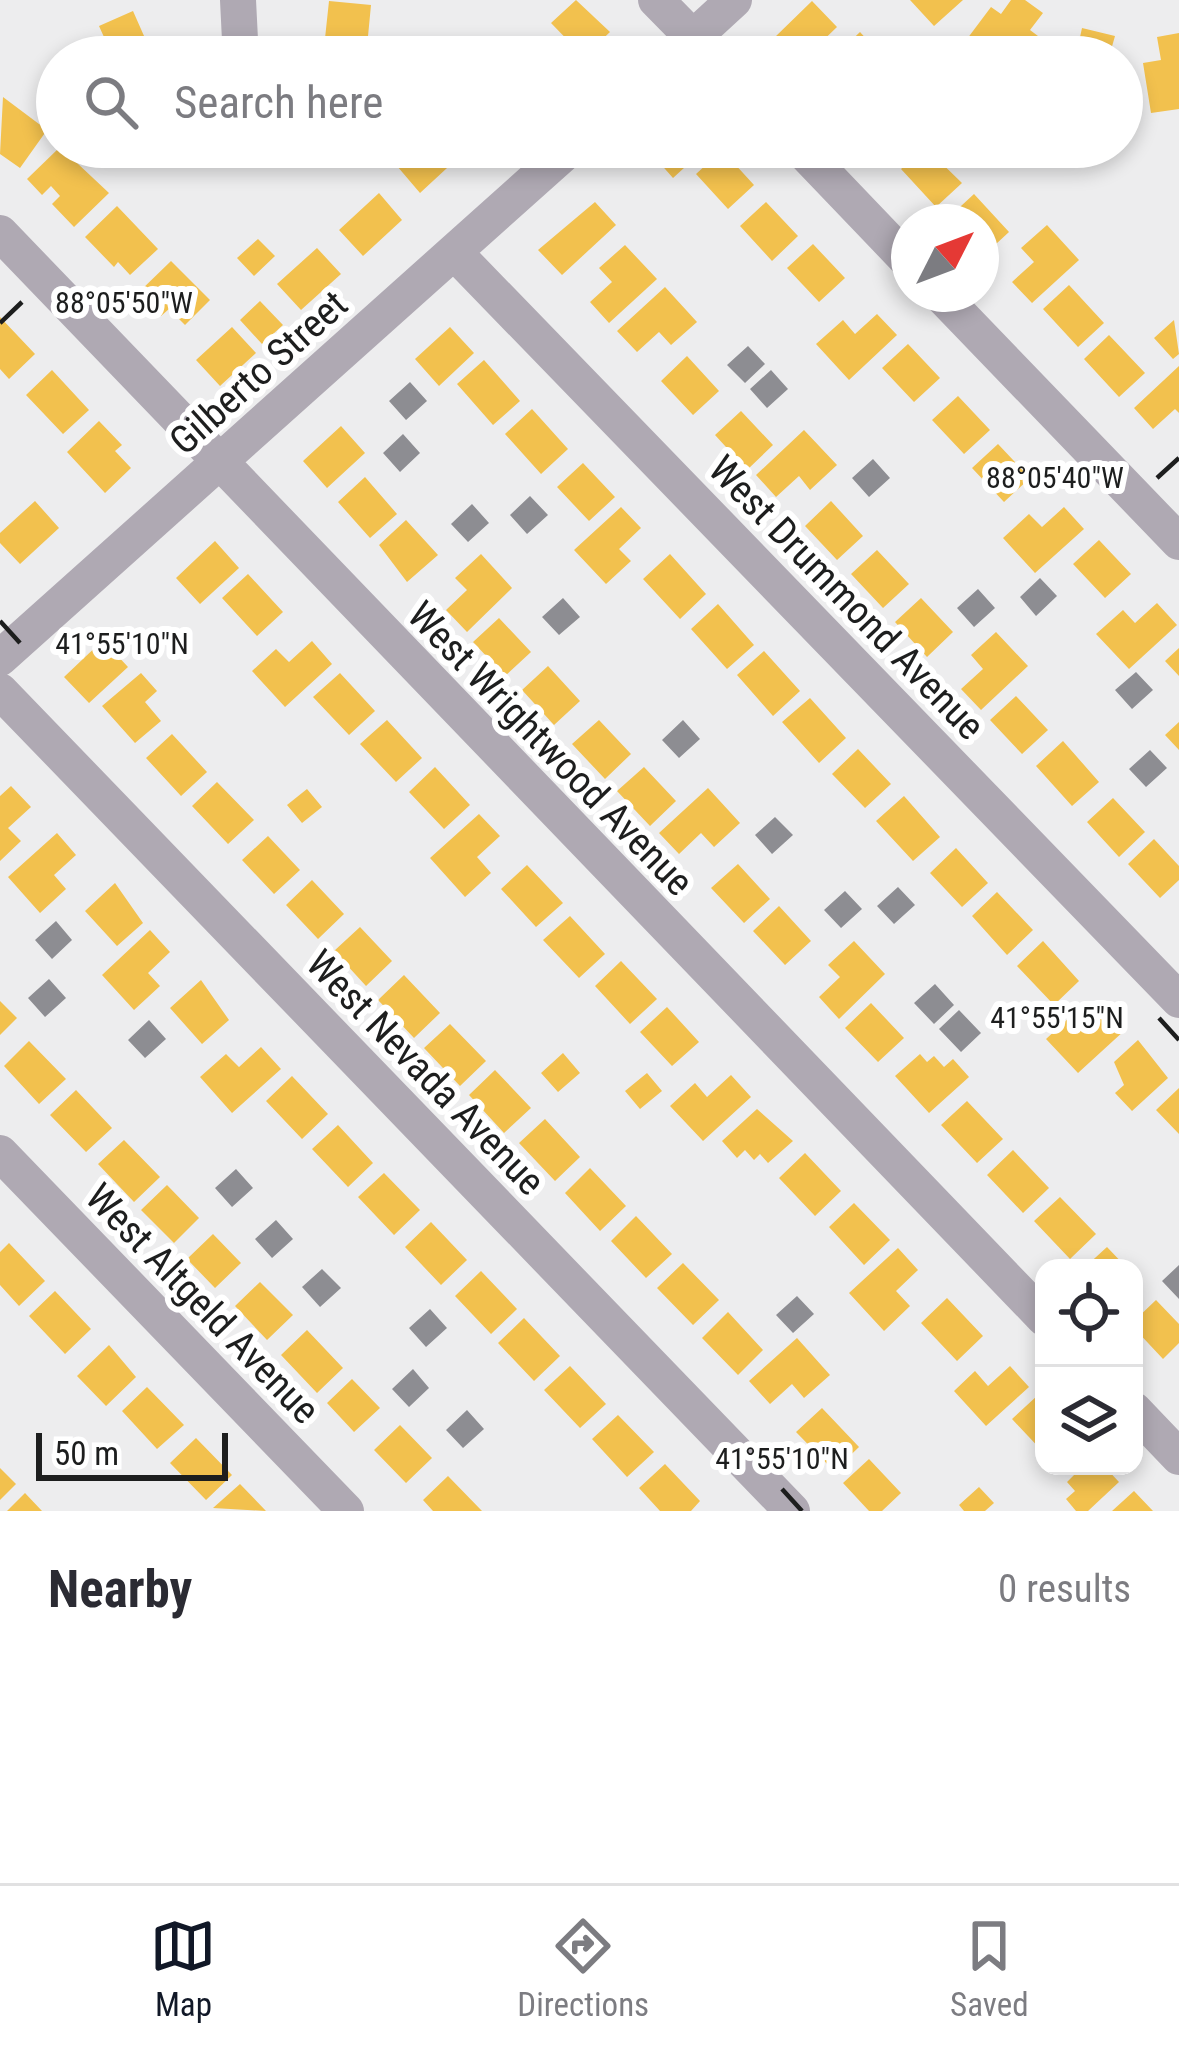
<!DOCTYPE html>
<html lang="en">
<head>
<meta charset="utf-8">
<style>
  :root { --surface:#fff; --page:#f2f2f3; --text:#2b2b33; --muted:#7c7c81; --line:#e1e1e2; --accent:#111827 }
  body { margin:0; font-family:"Roboto Condensed",sans-serif; background:var(--page); color:var(--text) }
  .controls { position:absolute; right:36px; bottom:36px; display:grid; overflow:hidden; border-radius:24px; box-shadow:0 6px 18px #0003 }
  .controls button { width:108px; height:108px; display:grid; place-items:center; padding:0; border:0; border-bottom:3px solid var(--line); background:var(--surface); color:var(--text); font:60px sans-serif }
  .compass { position:absolute; left:891px; top:204px; width:108px; height:108px; border-radius:50%; background:var(--surface); box-shadow:0 6px 18px #0003; rotate:48deg }
  .scale { position:absolute; left:36px; bottom:30px; width:192px; box-sizing:border-box; padding-left:12px; border:6px solid #1d1e1e; border-top:0; font-size:33px; line-height:42px; white-space:nowrap; color:#1d1e1e; -webkit-text-stroke:9px #fff; paint-order:stroke }
  .list { margin:0; padding:0; list-style:none }
  h2 { display:flex; justify-content:space-between; align-items:center; height:156px; margin:0; padding:0 48px; font-size:51px }
  h2 small { font-size:39px; font-weight:400; color:var(--muted) }
  .icon { flex:none; width:66px; height:66px; fill:none; stroke:currentColor; stroke-width:2; stroke-linecap:round; stroke-linejoin:round }
  .map { position:relative; flex:none; width:1179px; height:1511px; overflow:hidden }
  .search { position:absolute; background:var(--surface); box-shadow:0 6px 18px #0003; left:36px; right:36px; top:36px; height:132px; display:flex; align-items:center; gap:30px; box-sizing:border-box; padding:0 42px; border-radius:66px; color:var(--muted); font-size:45px }
  .sheet { height:372px; background:var(--surface) }
  nav { display:flex; justify-content:space-around; align-items:center; box-sizing:border-box; height:168px; border-top:3px solid var(--line); background:var(--surface); font-size:33px; color:var(--muted) }
  nav a { display:grid; justify-items:center; gap:6px }
  nav .on { color:var(--accent) }
  .map>svg:first-child { display:block }
  .homes { fill:#f2c14e }
  .industry { fill:#8d8d92 }
  .lines { fill:none; stroke-linecap:round; stroke-linejoin:round }
  .minor { stroke:#afa9b3; stroke-width:36 }
  .ticks { fill:none; stroke:#1d1e1e; stroke-width:4.5 }
  .labels { text-anchor:middle; stroke-width:12; stroke-linejoin:round; paint-order:stroke }
  .street-label { font-size:39px; fill:#1d1e1e; stroke:#fff }
  .ticks-label { font-size:30px; text-anchor:middle; fill:#1d1e1e; stroke:#fff; stroke-width:12; stroke-linejoin:round; paint-order:stroke }
</style>
</head>
<body>
<div class="map">
<svg width="1179" height="1511" viewBox="0 0 1179 1511">
  <rect width="100%" height="100%" fill="#ededee"/>
  <path class="homes" d="M576 0 610 32 584 57 551 23Z
    M910 0H963L934 26Z
    M1011 0H1025L1043 13 1030 30 1046 42 1035 57H975L961 47 991 7 1001 14Z
    M329 1 371 5 366 57H323Z
    M812 1 837 27 806 57H793L774 38Z
    M133 11 148 45 155 42 161 57H113L99 26Z
    M1082 28 1115 36 1109 57H1060L1062 47 1077 51Z
    M860 32 883 57H834Z
    M1179 33V109L1151 113 1143 63 1161 60 1157 37Z
    M3 97 47 130 20 168 0 154Z
    M60 147 109 193 74 227 52 204 60 196 51 186 42 195 27 179Z
    M418 147H452L460 156 420 193 397 166Z
    M655 147H707L673 178 650 152Z
    M925 147 962 183 936 207 901 169Z
    M722 150 754 185 728 209 696 174Z
    M379 193 402 220 363 256 339 230Z
    M974 194 1009 232 983 256 981 222 948 218Z
    M595 202 616 225 562 275 538 250Z
    M766 202 798 236 772 261 740 226Z
    M117 206 158 249 130 275 118 262 114 267 85 237Z
    M1047 225 1079 260 1032 303 1012 282 1034 262 1021 248Z
    M258 239 275 256 254 276 237 258Z
    M813 244 845 278 819 302 787 268Z
    M625 245 657 279 609 323 590 302 612 282 599 268Z
    M317 248 341 274 301 310 277 284Z
    M171 261 210 300 185 325 169 309 161 316 138 293Z
    M1069 285 1104 323 1078 347 1043 309Z
    M665 287 697 322 671 345 659 332 637 352 617 331Z
    M260 301 283 325 262 344 240 320Z
    M877 314 897 335 849 380 816 344 843 320 855 334Z
    M0 317 35 354 9 379 0 369Z
    M1174 320 1179 354 1173 359 1154 338Z
    M232 327 256 353 220 386 196 360Z
    M450 327 474 353 439 386 415 359Z
    M1109 335 1145 373 1119 397 1084 359Z
    M908 344 940 378 914 402 882 368Z
    M687 356 719 391 693 415 661 381Z
    M484 360 520 401 493 425 457 384Z
    M1179 366V413L1175 409 1153 429 1134 408Z
    M52 370 89 410 63 434 26 395Z
    M958 396 990 430 964 454 932 420Z
    M532 409 568 449 541 474 505 434Z
    M741 411 773 445 747 470 715 435Z
    M99 421 122 445 115 451 131 468 105 493 67 452Z
    M341 426 365 453 327 488 303 461Z
    M804 430 837 465 810 490 799 476 776 497 756 475Z
    M998 444 1030 478 1004 502 972 468Z
    M583 463 615 497 589 521 557 487Z
    M365 477 397 514 370 538 338 502Z
    M35 501 59 528 20 564 0 543V533Z
    M831 501 863 536 837 560 805 526Z
    M621 507 641 528 619 549 631 561 606 584 574 550Z
    M1064 507 1084 529 1035 573 1003 538 1029 514 1042 527Z
    M406 520 438 555 407 582 379 545Z
    M1099 540 1131 574 1105 598 1073 564Z
    M215 541 239 568 200 604 176 578Z
    M877 550 909 584 883 608 851 574Z
    M481 554 512 588 467 632 446 610 467 590 455 578Z
    M670 554 706 594 680 619 643 579Z
    M248 574 283 612 257 636 222 598Z
    M921 598 953 632 927 657 895 622Z
    M1157 603 1177 625 1129 669 1096 634 1123 610 1135 623Z
    M718 604 754 645 727 669 691 629Z
    M499 618 531 652 505 676 473 642Z
    M996 632 1028 666 981 710 961 689 983 669 971 655Z
    M103 640 128 667 89 703 64 677Z
    M312 641 332 664 285 707 252 671 276 649 289 662Z
    M1179 648V676L1165 661Z
    M764 651 800 691 773 716 737 675Z
    M548 666 580 701 554 725 522 690Z
    M141 673 157 691 145 702 161 721 135 743 102 706Z
    M340 673 375 711 349 735 313 697Z
    M1016 696 1048 730 1022 754 990 720Z
    M810 698 846 738 819 763 782 722Z
    M387 720 422 758 396 782 360 744Z
    M599 720 631 754 605 779 572 744Z
    M1179 722V750L1165 735Z
    M172 734 207 772 181 796 146 758Z
    M1063 741 1099 782 1072 806 1036 766Z
    M858 749 891 784 865 808 832 774Z
    M435 767 470 805 444 829 409 792Z
    M644 767 676 801 650 826 617 791Z
    M217 782 254 820 228 844 192 806Z
    M11 786 31 807 8 828 21 841 0 861V796Z
    M708 788 740 823 714 847 701 833 679 854 659 833Z
    M307 789 322 807 302 823 287 805Z
    M904 796 940 837 913 861 876 821Z
    M1113 798 1145 832 1119 857 1087 822Z
    M479 814 500 836 477 857 491 873 465 897 430 858Z
    M57 833 76 855 54 875 66 889 40 913 8 877Z
    M268 836 300 870 274 894 242 860Z
    M1154 839 1179 866V880L1160 898 1128 864Z
    M956 848 988 883 962 907 930 873Z
    M738 864 770 899 744 923 711 888Z
    M527 865 563 903 536 927 501 889Z
    M312 880 344 914 318 939 286 905Z
    M115 883 143 923 117 946 85 911Z
    M997 892 1033 930 1007 955 972 916Z
    M779 906 811 941 785 965 753 931Z
    M570 916 605 954 579 978 543 940Z
    M360 927 392 961 366 986 334 951Z
    M150 930 170 952 148 973 160 986 134 1010 102 975Z
    M854 941 885 974 839 1019 819 997 840 977 828 965Z
    M1043 941 1079 981 1054 1005 1017 966Z
    M621 961 657 999 630 1024 595 986Z
    M404 975 440 1013 414 1038 378 1000Z
    M201 980 229 1020 202 1044 170 1008Z
    M0 1001 17 1018 0 1035Z
    M871 1003 904 1038 878 1062 845 1028Z
    M667 1007 699 1042 672 1066 640 1032Z
    M1105 1008 1125 1030 1078 1073 1046 1039 1071 1016 1084 1029Z
    M450 1024 486 1061 460 1086 424 1048Z
    M1138 1040 1168 1078 1132 1111 1115 1093 1124 1085 1114 1062Z
    M29 1041 66 1079 39 1104 4 1066Z
    M261 1047 281 1069 232 1113 200 1077 226 1054 239 1067Z
    M563 1053 580 1073 558 1092 541 1073Z
    M920 1054 927 1062 934 1056 944 1067 953 1059 969 1077 929 1113 895 1076Z
    M495 1070 531 1108 504 1133 469 1095Z
    M647 1073 662 1091 640 1109 625 1091Z
    M731 1075 751 1097 703 1141 670 1106 695 1083 707 1097Z
    M292 1076 328 1114 302 1139 266 1101Z
    M1179 1088V1134L1156 1110Z
    M76 1090 112 1128 86 1152 50 1115Z
    M967 1101 1003 1139 977 1163 941 1125Z
    M757 1109 793 1141 768 1163 760 1154 754 1160 745 1150 737 1158 722 1141Z
    M545 1119 580 1157 555 1181 519 1143Z
    M338 1125 373 1163 348 1187 312 1149Z
    M124 1140 160 1177 134 1202 98 1164Z
    M1013 1150 1049 1188 1023 1213 987 1175Z
    M805 1153 841 1191 815 1216 779 1178Z
    M590 1168 626 1206 600 1231 565 1193Z
    M384 1173 420 1210 394 1235 358 1197Z
    M167 1185 199 1218 174 1243 141 1210Z
    M1060 1197 1096 1234 1070 1259 1034 1221Z
    M854 1203 890 1240 864 1265 829 1227Z
    M636 1216 672 1254 646 1278 611 1241Z
    M431 1222 467 1260 441 1285 405 1247Z
    M213 1234 241 1263 215 1288 187 1259Z
    M9 1243 45 1281 19 1306 0 1285V1252Z
    M1107 1247 1127 1268H1084Z
    M898 1248 918 1270 896 1291 910 1306 884 1331 849 1293Z
    M683 1263 719 1300 693 1325 657 1288Z
    M481 1271 517 1309 491 1334 455 1296Z
    M260 1282 293 1315 267 1340 235 1306Z
    M55 1291 91 1329 65 1354 29 1316Z
    M947 1298 983 1336 957 1361 921 1323Z
    M1156 1300 1179 1324V1343L1163 1359 1134 1328V1321Z
    M728 1312 763 1350 738 1375 702 1338Z
    M524 1318 560 1356 534 1381 498 1343Z
    M307 1330 343 1368 317 1393 281 1355Z
    M797 1338 830 1375 804 1398 792 1384 770 1404 749 1381Z
    M109 1345 136 1377 106 1406 77 1376Z
    M570 1366 606 1404 580 1428 544 1390Z
    M1010 1366 1029 1387 986 1426 954 1391 975 1371 988 1386Z
    M352 1379 380 1408 354 1432 327 1403Z
    M147 1387 184 1425 157 1449 122 1411Z
    M1038 1395 1044 1401V1453L1012 1419Z
    M822 1408 859 1447 834 1471 796 1432Z
    M618 1415 654 1452 627 1477 592 1439Z
    M400 1425 432 1458 406 1483 374 1450Z
    M196 1438 232 1475 206 1500 170 1463Z
    M869 1459 901 1493 882 1511H869L843 1483Z
    M665 1464 700 1501 691 1511H660L639 1488Z
    M1075 1466H1104L1119 1482 1088 1511H1076L1066 1499 1075 1491 1067 1482 1079 1470Z
    M0 1468 16 1484 0 1500Z
    M448 1476 482 1511H433L423 1500Z
    M240 1484 266 1511 213 1508Z
    M979 1487 994 1503 985 1511H964L959 1505Z
    M1134 1491 1153 1511H1112Z
    M25 1493 42 1511H7Z"/>
  <path class="industry" d="M748 346 765 364 745 383 727 365Z
    M771 370 788 389 767 408 750 389Z
    M410 382 427 401 406 420 389 401Z
    M403 434 420 453 400 472 383 453Z
    M873 459 890 478 869 497 852 478Z
    M530 496 548 515 527 534 510 515Z
    M472 504 489 523 468 542 451 524Z
    M1040 578 1057 596 1036 616 1020 597Z
    M978 589 995 608 974 627 957 608Z
    M563 598 580 617 559 635 542 617Z
    M1136 672 1153 690 1132 709 1115 690Z
    M683 720 700 739 679 758 662 740Z
    M1150 750 1167 768 1146 787 1129 769Z
    M775 817 793 835 772 854 755 835Z
    M898 887 915 905 894 924 877 906Z
    M845 891 862 909 841 928 824 910Z
    M56 921 72 940 52 959 35 940Z
    M49 979 66 998 45 1017 28 998Z
    M935 984 954 1005 934 1024 914 1003Z
    M959 1010 981 1033 961 1052 939 1029Z
    M149 1020 166 1039 145 1058 128 1040Z
    M236 1169 253 1188 232 1207 215 1188Z
    M276 1220 293 1239 272 1258 255 1239Z
    M1179 1265V1299L1162 1281Z
    M322 1269 341 1288 320 1307 302 1287Z
    M797 1296 814 1314 793 1333 776 1315Z
    M430 1309 447 1328 426 1347 409 1328Z
    M413 1369 429 1388 409 1407 392 1389Z
    M467 1410 484 1429 463 1448 446 1430Z"/>
  <g class="lines">
    <path class="minor" d="M238 0 240 40
      M656 0 712 57
      M672 57 734 0
      M799 147 909 262
      M0 233 1044 1318
      M454 252 1179 1000
      M940 294 1179 542
      M0 658 571 147
      M0 691 792 1511
      M0 1153 346 1511
      M1134 1410 1179 1457"/>
  </g>
  <path class="ticks" d="M0 323 22 302M1157 478 1179 458M0 621 20 643M1159 1018 1179 1040M782 1489 802 1511"/>
  <g class="labels">
    <g class="street-label">
      <text transform="translate(258 372) rotate(-42)" y="14">Gilberto Street</text>
      <text transform="translate(847 597) rotate(46)" y="14">West Drummond Avenue</text>
      <text transform="translate(551 748) rotate(46)" y="14">West Wrightwood Avenue</text>
      <text transform="translate(426 1072) rotate(46)" y="14">West Nevada Avenue</text>
      <text transform="translate(203 1303) rotate(46)" y="14">West Altgeld Avenue</text>
    </g>
  </g>
  <g class="ticks-label">
    <text x="124" y="313">88°05'50"W</text>
    <text x="1055" y="488">88°05'40"W</text>
    <text x="122" y="654">41°55'10"N</text>
    <text x="1057" y="1028">41°55'15"N</text>
    <text x="782" y="1469">41°55'10"N</text>
  </g>
</svg>
<div class="controls">
<button><svg class="icon" aria-label="locate" viewBox="0 0 24 24"><circle cx="12" cy="12" r="6"/><path d="M12 2v4M12 18v4M2 12h4M18 12h4"/></svg></button>
<button><svg class="icon" aria-label="layers" viewBox="0 0 24 24"><path d="M12 4l9 5-9 5-9-5zM3 14l9 5 9-5"/></svg></button>
</div>
<svg class="compass" viewBox="-18 -18 36 36"><path d="M0-13l5 13h-10z" fill="#e53935"/><path d="M0 13l5-13h-10z" fill="#7c7c81"/></svg>
<div class="scale">50 m</div>
<div class="search"><svg class="icon" aria-label="search" viewBox="0 0 24 24"><circle cx="10" cy="10" r="6"/><path d="M15 15l6 6"/></svg>Search here</div>
</div>
<section class="sheet">
<h2>Nearby<small>0 results</small></h2>
<ul class="list">
</ul>
</section>
<nav>
<a class="on"><svg class="icon" aria-label="map" viewBox="0 0 24 24"><path d="M3 6l6-2 6 2 6-2v14l-6 2-6-2-6 2zM9 4v14M15 6v14"/></svg>Map</a>
<a><svg class="icon" aria-label="directions" viewBox="0 0 24 24"><path d="M12 3l9 9-9 9-9-9zM9 14v-3h6M13 9l2 2-2 2"/></svg>Directions</a>
<a><svg class="icon" aria-label="saved" viewBox="0 0 24 24"><path d="M7 4h10v16l-5-4-5 4z"/></svg>Saved</a>
</nav>
</body>
</html>
